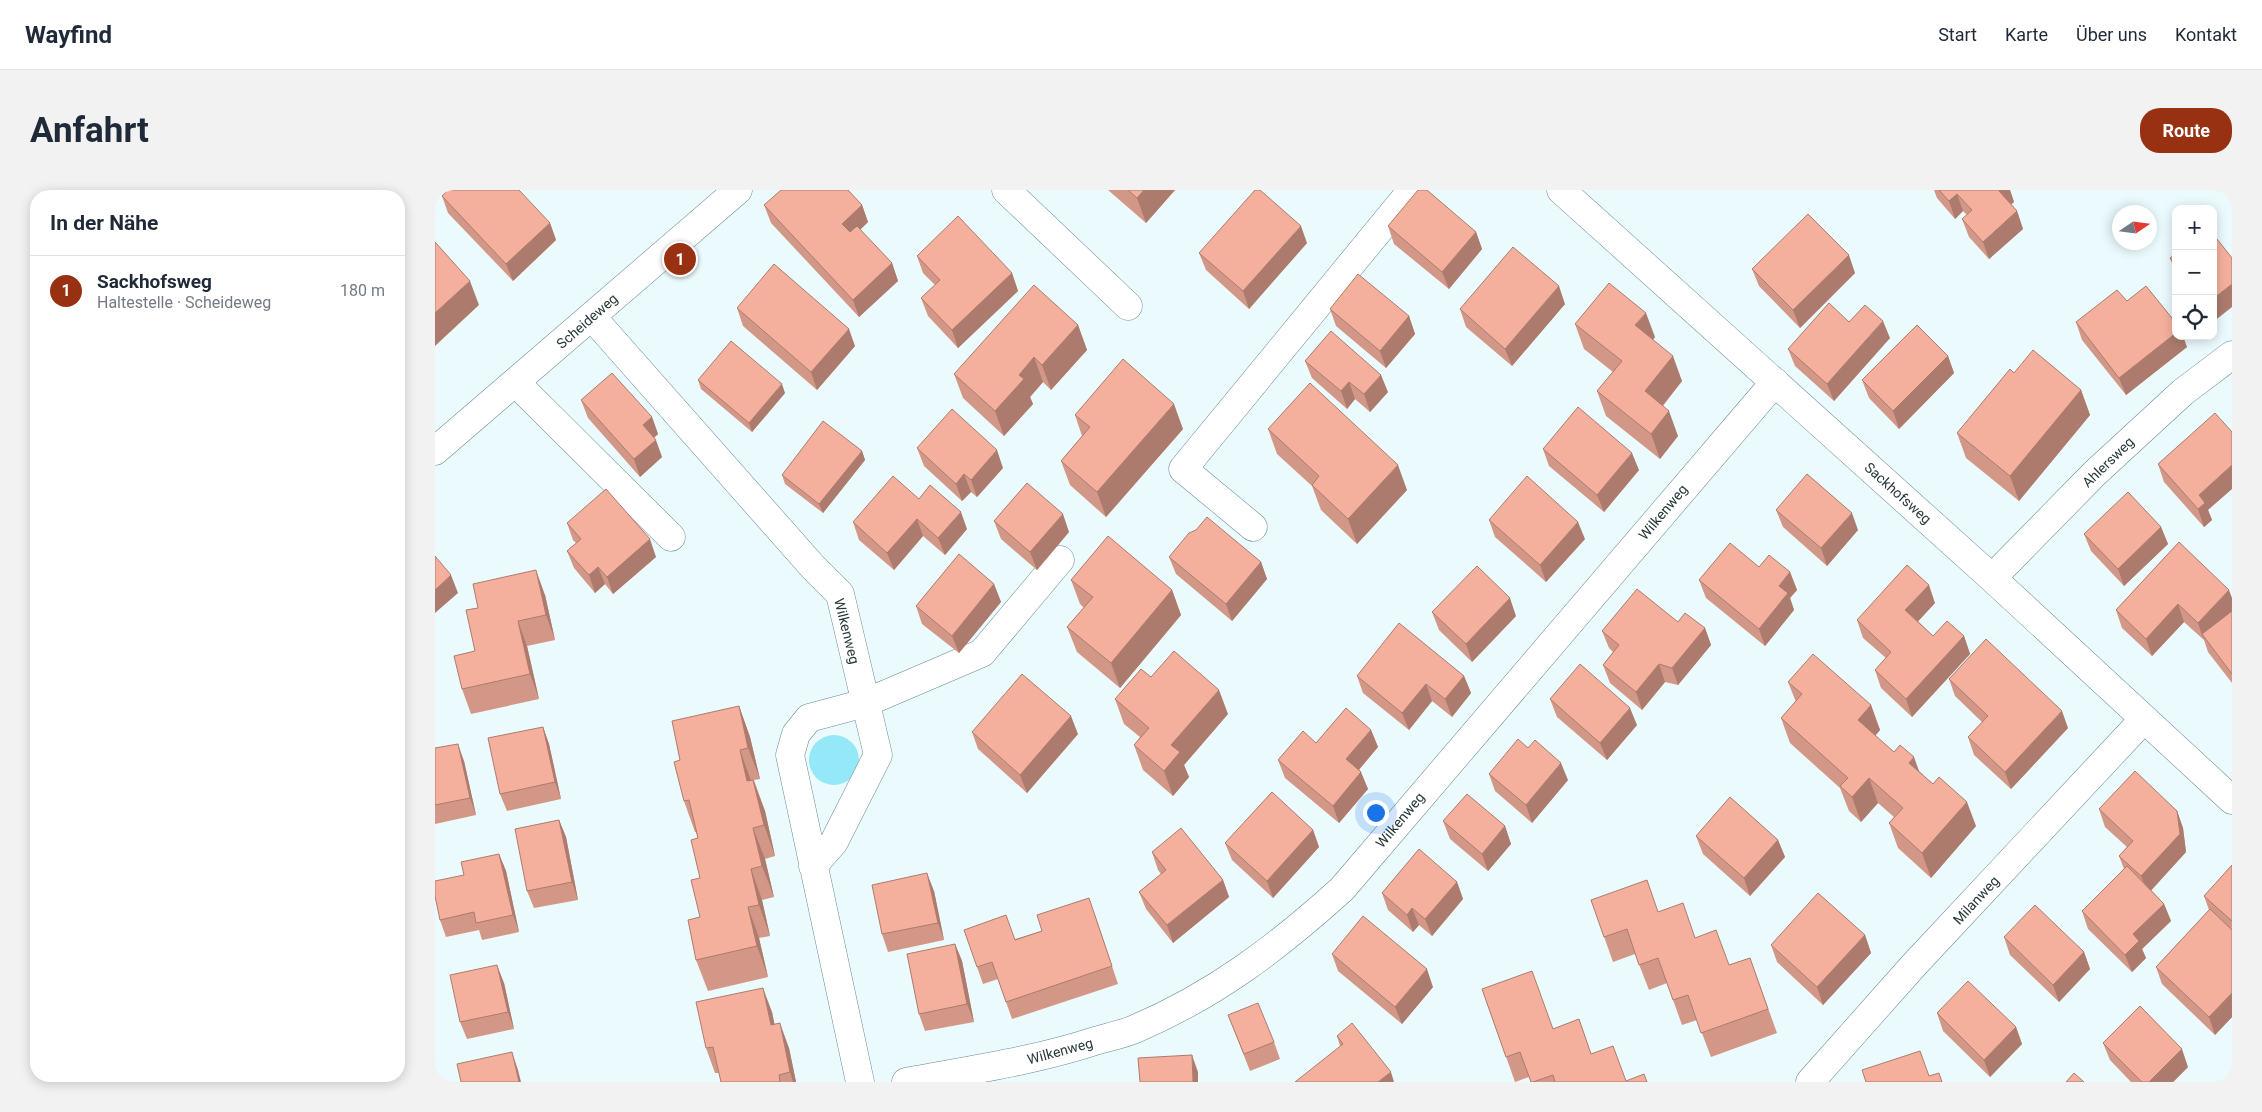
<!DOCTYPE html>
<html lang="de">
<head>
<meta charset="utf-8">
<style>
  :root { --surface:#fff; --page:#f2f2f3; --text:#1f2937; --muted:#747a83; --line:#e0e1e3; --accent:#983112 }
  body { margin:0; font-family:Roboto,sans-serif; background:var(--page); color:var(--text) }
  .controls { position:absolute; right:15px; top:15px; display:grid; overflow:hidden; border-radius:10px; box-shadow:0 2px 12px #0003 }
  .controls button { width:45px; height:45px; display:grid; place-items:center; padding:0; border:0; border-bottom:1px solid var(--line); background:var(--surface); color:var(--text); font:25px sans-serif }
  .compass { position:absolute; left:1677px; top:15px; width:45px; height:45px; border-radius:50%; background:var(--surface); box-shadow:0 2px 12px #0003; rotate:77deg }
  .you { position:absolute; left:940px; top:622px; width:18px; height:18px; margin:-12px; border:4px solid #fff; border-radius:50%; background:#1a73e8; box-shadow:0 0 0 8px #1a73e833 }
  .badge { display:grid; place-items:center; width:32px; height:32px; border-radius:50%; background:var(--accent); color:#fff; font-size:16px; font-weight:700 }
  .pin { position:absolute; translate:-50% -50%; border:2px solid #fff; box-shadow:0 1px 5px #0006 }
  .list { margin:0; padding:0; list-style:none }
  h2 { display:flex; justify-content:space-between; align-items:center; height:65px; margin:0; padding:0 20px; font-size:21px }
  h2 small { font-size:16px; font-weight:400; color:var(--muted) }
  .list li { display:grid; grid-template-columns:32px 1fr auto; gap:15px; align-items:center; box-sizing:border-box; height:70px; padding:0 20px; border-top:1px solid var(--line) }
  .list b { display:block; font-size:19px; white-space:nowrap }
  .list p { margin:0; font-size:16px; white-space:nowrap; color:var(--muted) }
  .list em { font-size:16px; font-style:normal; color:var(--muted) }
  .icon { flex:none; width:28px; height:28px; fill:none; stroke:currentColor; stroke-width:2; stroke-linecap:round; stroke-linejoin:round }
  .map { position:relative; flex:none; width:1797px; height:892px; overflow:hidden; border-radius:20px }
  header { display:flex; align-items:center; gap:30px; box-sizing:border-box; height:70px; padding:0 25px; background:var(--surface); border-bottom:1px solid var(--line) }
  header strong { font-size:24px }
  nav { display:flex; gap:28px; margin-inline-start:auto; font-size:18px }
  .intro { display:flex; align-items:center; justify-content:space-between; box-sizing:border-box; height:120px; padding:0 30px }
  h1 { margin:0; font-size:35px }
  .button { padding:12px 22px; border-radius:20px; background:var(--accent); color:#fff; font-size:18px; font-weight:700 }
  main { display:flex; gap:30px; padding:0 30px }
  aside { flex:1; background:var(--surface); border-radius:20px; box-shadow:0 2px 12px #0003 }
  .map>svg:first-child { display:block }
  .green { fill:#95e8f7 }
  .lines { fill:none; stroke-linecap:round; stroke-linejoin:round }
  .minor-casing { stroke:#688b92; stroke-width:29 }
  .minor { stroke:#fff; stroke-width:28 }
  .wall { fill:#d39787 }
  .shaded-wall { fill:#ac7b6e }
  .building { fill:#f5b09d; stroke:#ac7b6e }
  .labels { text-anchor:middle; stroke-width:4; stroke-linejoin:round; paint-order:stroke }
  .street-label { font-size:14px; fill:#283739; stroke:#fff }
</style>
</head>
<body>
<header>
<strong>Wayfind</strong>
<nav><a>Start</a><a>Karte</a><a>Über uns</a><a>Kontakt</a></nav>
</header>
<div class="intro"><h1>Anfahrt</h1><a class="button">Route</a></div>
<main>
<aside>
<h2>In der Nähe<small></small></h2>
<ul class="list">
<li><span class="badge">1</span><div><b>Sackhofsweg</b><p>Haltestelle · Scheideweg</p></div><em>180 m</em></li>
</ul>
</aside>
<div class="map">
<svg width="1797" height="892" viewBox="0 0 1797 892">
  <rect width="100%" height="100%" fill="#ebfafd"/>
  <path class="green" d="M374 570a25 25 0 1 1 50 0a25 25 0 1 1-50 0Z"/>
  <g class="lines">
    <g class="minor-casing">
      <path id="minor" d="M571 0 693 116
        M1126 0 1557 388 1797 610
        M157 127 378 377 405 404 443 565 399 652 378 676
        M81 193 236 347
        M0 261 303 0
        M818 337 748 279 977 0
        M1557 388 1660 283 1748 202 1797 165
        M425 892 355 565 361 544 374 528 430 513 547 463 625 370
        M471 892C535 880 599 871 660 851 674 847 688 844 700 839 780 805 843 757 907 699L1340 192
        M1375 892 1478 776 1709 529"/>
    </g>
    <use href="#minor" class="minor"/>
  </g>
  <path class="wall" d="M673 0H740L711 33Z
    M1499 0H1575L1579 12 1576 14 1582 21 1588 39 1554 69 1534 47 1527 29 1532 25 1528 21 1520 29 1502 8Z
    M7 6 115 33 121 50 78 91 13 23Z
    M329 15H427L433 32 425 40 457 73 463 91 424 127 336 33Z
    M953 36 1041 42 1047 59 1014 99 959 54Z
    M872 53 814 119 771 80 764 63Z
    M1741 64V84L1735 68Z
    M482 66 577 83 583 101 523 158 493 126 486 108 500 95 488 83Z
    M1317 79 1420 83 1365 138 1324 96Z
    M1692 111 1752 157 1691 205 1647 150 1641 132Z
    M1130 114 1077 176 1031 137 1025 119Z
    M302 118 420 156 382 200 308 136Z
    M895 119 974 126 980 144 951 178 901 136Z
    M1140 134 1220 147 1218 150 1247 191 1228 216 1243 246 1225 269 1171 226 1162 201 1178 182 1149 159Z
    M643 135 652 160 616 200 608 192 595 207 598 214 569 246 528 208 519 184Z
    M1455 148 1399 211 1360 176 1353 159Z
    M1513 166 1519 183 1464 239 1434 208 1427 190Z
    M870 171 953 202 935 222 920 209 912 219 877 188Z
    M263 190 350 203 317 242 266 199Z
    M1646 200 1655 225 1584 311 1531 268 1522 243Z
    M146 210 217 227 223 244 219 248 227 267 205 287 153 228Z
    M640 225 748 239 671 327 635 295 626 271 647 246Z
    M833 239 972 300 922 354 886 320 877 296 842 264Z
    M482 258 568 278 542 307 536 302 527 311 489 276Z
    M1108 259 1204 280 1169 322 1114 276Z
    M427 261 430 270 388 323 350 294 347 285Z
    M1723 274 1773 320 1777 330 1769 337 1729 292Z
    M484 309 532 339 510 365 488 346 459 380 424 350 418 332Z
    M1341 320 1423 340 1392 376 1348 337Z
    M1054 330 1150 349 1111 392 1060 347Z
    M559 331 634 342 602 380 566 349Z
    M132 333 221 367 178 404 170 394 160 403 139 378 132 361 141 353 138 350Z
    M1726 337 1733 354 1689 396 1656 361 1649 344Z
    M1744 352 1795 423 1797 421V493L1773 462 1769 450 1749 432 1717 466 1687 438 1681 420Z
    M734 367 826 372 832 389 797 431 741 384Z
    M1324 377 1355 382 1362 400 1355 408 1359 420 1330 456 1271 408 1264 390Z
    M636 390 737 400 746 425 685 498 642 462 632 437 649 418 645 414Z
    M559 394 566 412 524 463 487 434 481 416Z
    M110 405 120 450 92 456 104 509 36 524 27 499 40 461Z
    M1500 413 1483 431 1498 446H1529L1535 464 1477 527 1446 498 1440 480 1451 468 1428 448 1422 430Z
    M997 422 1081 426 1037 472 1004 440Z
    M1243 432 1270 438 1276 455 1243 495 1230 492 1207 520 1175 493 1168 475 1178 462 1174 458 1167 441Z
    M922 486H1029L1036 503 1017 527 997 511 974 540 928 503Z
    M716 487 793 524 749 575 754 587 738 606 708 580 699 555 705 547 689 534 680 509Z
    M1514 489 1633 538 1576 599 1539 565 1533 547 1547 532 1520 506Z
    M1353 492 1436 515 1445 540 1440 546 1459 562 1485 582 1541 636 1496 688 1463 658 1454 633 1459 627 1443 613 1426 632 1414 621 1405 598 1355 553 1346 528 1361 512Z
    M1115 509 1202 535 1172 570 1122 527Z
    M304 516 315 547 325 589 319 590 330 621 340 666 330 669 339 707 327 710 335 746 324 748 333 787 273 801 261 770 265 727V688L263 648 261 642H260L249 611Z
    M108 537 114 554 126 609 72 621 65 604Z
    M936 540 943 557 924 579 933 599 904 633 850 588 843 570 881 553Z
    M537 542 643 544 592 603 543 559Z
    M0 558 29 571 41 625 0 634Z
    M1054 584 1133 590 1097 633 1060 601Z
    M1664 619 1742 621 1748 638 1751 662 1716 700 1729 714 1736 731 1707 759 1711 768 1697 782 1653 739 1647 721 1689 679 1684 666 1692 657 1670 637Z
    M124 630 131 647 143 710 99 718 92 701Z
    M1008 631 1070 636 1076 654 1053 681 1015 649Z
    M878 640 884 657 838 708 797 670 790 653Z
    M1261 646 1343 650 1350 667 1315 706 1268 664Z
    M717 662 788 690 794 707 738 753 711 719 704 702 726 684 723 680Z
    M64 664 71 681 84 742 47 750 44 740 11 747 5 730 29 685Z
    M1797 675V827L1780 845 1727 794 1721 777 1774 720 1769 706Z
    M1022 692 1028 709 997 746 984 735 978 742 953 720 947 703Z
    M499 701 509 750 453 762 447 744Z
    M1156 710 1223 722 1260 748 1294 775 1315 768 1342 843 1276 867 1262 830 1247 835 1232 793 1214 800 1200 764 1178 772Z
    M660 725 683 794 577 829 563 789 548 794 542 777 580 749Z
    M1430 745 1436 763 1388 815 1342 772 1336 755Z
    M1569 747 1649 762 1655 779 1624 812 1575 765Z
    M520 754 527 771 539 832 490 841 484 824Z
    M897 764 998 797 967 834 903 781Z
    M69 793 79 839 32 849 25 832Z
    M1047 799 1118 839 1144 829 1156 864 1191 891 1212 892H1096L1094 887 1080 892Z
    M337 822 339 834 354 858 361 892H286L284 883H280L271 858Z
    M1502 823 1581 837 1587 854 1555 887 1508 841Z
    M793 825 839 852 845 869 815 881Z
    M902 846 956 882 905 856Z
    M1668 853 1753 877 1738 892H1696L1675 870Z"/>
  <path class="shaded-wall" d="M709 0H740L711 33 702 8Z
    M1566 0H1575L1579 12 1571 19 1564 1Z
    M1522 4 1528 21 1520 29 1514 11Z
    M427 15 433 32 413 51 407 34Z
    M1582 21 1588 39 1554 69 1548 52Z
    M115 33 121 50 78 91 71 74Z
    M866 36 872 53 814 119 808 101Z
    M1041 42 1047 59 1014 99 1007 82Z
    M1414 65 1420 83 1365 138 1358 120Z
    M457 73 463 91 424 127 418 110Z
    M577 83 583 101 523 158 517 140Z
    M35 91 44 115 0 156V123Z
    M1797 94V117L1778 132V109Z
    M1124 96 1130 114 1077 176 1070 159Z
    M1211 123 1220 147 1210 160 1200 135Z
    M974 126 980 144 951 178 945 161Z
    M1448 131 1455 148 1399 211 1392 194Z
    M643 135 652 160 616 200 607 175Z
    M414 139 420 156 382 200 376 182Z
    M1741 143V146H1748L1752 157 1691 205 1684 188Z
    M1238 166 1247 191 1219 226 1210 201Z
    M1513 166 1519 183 1464 239 1458 221Z
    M599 167 608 192 595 207 598 214 569 246 560 221 584 185Z
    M946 185 953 202 935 222 929 204Z
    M914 192 920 209 912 219 906 201Z
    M347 194 350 203 317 242 314 233Z
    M1646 200 1655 225 1584 311 1575 286Z
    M739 214 748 239 671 327 662 302Z
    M1234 221 1243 246 1225 269 1216 244Z
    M217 227 223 244 214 252 208 235Z
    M221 250 227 267 205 287 199 269Z
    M562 260 568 278 542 307 536 290Z
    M427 261 430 270 388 323 384 314Z
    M1197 263 1204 280 1169 322 1162 305Z
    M963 275 972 300 922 354 913 329Z
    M1797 275V299L1773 320 1777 330 1769 337 1763 319 1764 305Z
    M529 284 536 302 527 311 521 294Z
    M526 322 532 339 510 365 503 348Z
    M1417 323 1423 340 1392 376 1386 358Z
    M628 324 634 342 602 380 595 362Z
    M482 329 488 346 459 380 452 363Z
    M1143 332 1150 349 1111 392 1105 375Z
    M1726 337 1733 354 1689 396 1683 379Z
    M215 349 221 367 178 404 172 387Z
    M826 372 832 389 797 431 791 414Z
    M163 377 170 394 160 403 154 385Z
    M101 380 110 405 120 450 111 425Z
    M1355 382 1362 400 1355 408 1359 420 1330 456 1324 439 1344 396Z
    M16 385 23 403 0 423V400Z
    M559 394 566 412 524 463 517 446Z
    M1494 395 1500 413 1477 438 1470 420Z
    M737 400 746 425 685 498 676 473Z
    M1794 400 1797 408V421L1770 449 1767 445 1763 433Z
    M1075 408 1081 426 1037 472 1031 454Z
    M1743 414 1749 432 1717 466 1711 449Z
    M83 431 92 456 104 509 95 484Z
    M1270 438 1276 455 1243 495 1237 478Z
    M1529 446 1535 464 1477 527 1471 509Z
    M1224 474 1230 492 1207 520 1201 502Z
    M1029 486 1036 503 1017 527 1010 509Z
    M991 494 997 511 974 540 967 523Z
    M784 500 793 524 749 575 754 587 738 606 729 581 736 555Z
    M1436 515 1445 540 1432 555 1423 530Z
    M304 516 315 547 325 589 313 558Z
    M1195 518 1202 535 1172 570 1165 553Z
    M1627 521 1633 538 1576 599 1570 582Z
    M636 526 643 544 592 603 585 585Z
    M108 537 114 554 126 609 120 592Z
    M936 540 943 557 918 587 911 569Z
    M23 554 29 571 41 625 35 608Z
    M305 560 316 591H312Z
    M1479 567 1488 592 1474 573Z
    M1126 573 1133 590 1097 633 1091 615Z
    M926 582 933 599 904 633 898 616Z
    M1434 588 1443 613 1426 632 1417 607Z
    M318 590 330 621 340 666 329 635Z
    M1532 612 1541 636 1496 688 1487 663Z
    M1742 621 1748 638 1751 662 1713 704 1706 686Z
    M124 630 131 647 143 710 137 692Z
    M1070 636 1076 654 1053 681 1047 664Z
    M318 638 330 669 339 707 327 676Z
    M878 640 884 657 838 708 832 691Z
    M1343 650 1350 667 1315 706 1309 688Z
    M64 664 71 681 84 742 78 725Z
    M316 679 327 710 335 746 324 715Z
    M492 683 499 701 509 750 503 733Z
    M788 690 794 707 738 753 732 735Z
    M1022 692 1028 709 997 746 990 729Z
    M1729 714 1736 731 1707 759 1711 768 1697 782 1690 765 1698 744Z
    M313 717 324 748 333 787 322 756Z
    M977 718 984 735 978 742 972 725Z
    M1430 745 1436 763 1388 815 1382 797Z
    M520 754 527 771 539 832 532 814Z
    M1649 762 1655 779 1624 812 1618 795Z
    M62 775 69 793 79 839 73 822Z
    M992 779 998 797 967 834 960 817Z
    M328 798 337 822 345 860 336 835Z
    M1797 803V827L1780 845 1774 827Z
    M345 833 354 858 361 892H358L355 882Z
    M1581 837 1587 854 1555 887 1549 870Z
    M1747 859 1753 877 1738 892H1714Z
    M77 862 83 880 86 892H84Z
    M757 865 763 882V892H758Z
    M956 882 959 892H943Z"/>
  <path class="building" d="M13 0H84L115 33 71 74 7 6Z
    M346 0H413L427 15 407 34 415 42 422 36 457 73 418 110 329 15Z
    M693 0H709L702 8Z
    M820 0H825L866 36 808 101 764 63Z
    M983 0H992L1041 42 1007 82 953 36Z
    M1504 0H1566L1564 1 1582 21 1548 52 1527 29 1537 20 1522 4 1514 11Z
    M1373 24 1414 65 1358 120 1317 79Z
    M523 26 577 83 517 140 486 108 505 90 482 66Z
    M1778 44 1797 68V94L1778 109Z
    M0 52 35 91 0 123Z
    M1078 57 1124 96 1070 159 1025 119Z
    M1741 64V76L1735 68Z
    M339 74 414 139 376 182 302 118Z
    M923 84 974 126 945 161 895 119Z
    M1174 93 1211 123 1200 135 1238 166 1210 201 1234 221 1216 244 1162 201 1187 171 1140 134Z
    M599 95 643 135 607 175 599 167 584 185 589 189 560 221 519 184Z
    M1711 96 1741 133V143L1684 188 1641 132 1682 100 1692 111Z
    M1394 113 1414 132 1430 115 1448 131 1392 194 1353 159Z
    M1482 135 1513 166 1458 221 1427 190Z
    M896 141 946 185 929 204 914 192 906 201 870 171Z
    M296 151 347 194 314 233 263 190Z
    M1598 160 1646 200 1575 286 1522 243 1575 179 1579 183Z
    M688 169 739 214 662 302 626 271 655 237 640 225Z
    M177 183 217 227 208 235 221 250 199 269 146 210Z
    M875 193 963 275 913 329 877 295 884 286 833 239Z
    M1143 217 1197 263 1162 305 1108 259Z
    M517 219 562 260 536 290 529 284 521 294 482 258Z
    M1780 223 1797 242V275L1764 305 1770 313 1763 319 1723 274Z
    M388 231 427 261 384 314 347 285Z
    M1372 284 1417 323 1386 358 1341 320Z
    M458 286 484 309 495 295 526 322 503 348 482 329 452 363 418 332Z
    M1092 286 1143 332 1105 375 1054 330Z
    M592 293 628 324 595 362 559 331Z
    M171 299 215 349 172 387 163 377 154 385 132 361 146 349 132 333Z
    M1693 302 1726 337 1683 379 1649 344Z
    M772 327 826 372 791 414 734 367 754 343 761 340Z
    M673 346 737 400 676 473 632 437 658 407 636 390Z
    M1744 352 1794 400 1763 433 1743 414 1711 449 1681 420Z
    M1295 353 1324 377 1334 365 1355 382 1344 396 1353 403 1324 439 1264 390Z
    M524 364 559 394 517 446 481 416Z
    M0 366 16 385 0 400Z
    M1472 375 1494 395 1470 420 1498 446 1512 431 1529 446 1471 509 1440 480 1456 462 1422 430Z
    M1042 376 1075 408 1031 454 997 422Z
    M101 380 111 425 83 431 95 484 27 499 19 466 40 461 31 420 43 418 38 394Z
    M1202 399 1243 432 1250 423 1270 438 1237 478 1224 474 1201 502 1168 475 1184 455 1167 441Z
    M1797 421V484L1767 444Z
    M964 433 1029 486 1010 509 991 494 967 523 922 486Z
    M1551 449 1627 521 1570 582 1533 547 1553 526 1514 489Z
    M739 461 784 500 736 555 745 562 729 581 699 555 714 538 680 509 706 479 716 487Z
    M1378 464 1436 515 1423 530 1459 562 1465 555 1479 567 1474 573 1498 594 1504 587 1532 612 1487 663 1454 633 1468 618 1434 588 1417 607 1405 596 1413 588 1346 528 1367 504 1353 492Z
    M1145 474 1195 518 1165 553 1115 509Z
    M587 484 636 526 585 585 537 542Z
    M304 516 313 558 305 560 312 591 318 590 329 635 318 638 327 676 316 679 324 715 313 717 322 756 261 770 253 730 265 727 256 690 265 688 256 650 263 648 254 610 249 611 239 572 245 570 237 531Z
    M911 518 936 540 911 569 926 582 898 616 843 570 868 541 881 553Z
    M108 537 120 592 65 604 53 548Z
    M1083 549 1093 558 1100 550 1126 573 1091 615 1054 584Z
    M23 554 35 608 0 615V558Z
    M1700 581 1742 621 1745 644 1706 686 1684 666 1698 651 1664 619Z
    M837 602 878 640 832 691 790 653Z
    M1032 604 1070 636 1047 664 1008 631Z
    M1295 607 1343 650 1309 688 1261 646Z
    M124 630 137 692 92 701 80 639Z
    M746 638 788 690 732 735 704 702 731 680 717 662Z
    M984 659 1022 692 990 729 977 718 972 725 947 703Z
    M64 664 78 725 41 733 39 722 5 730 0 706V691L29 685 26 672Z
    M1797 675V731L1769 706Z
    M1692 676 1729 714 1698 744 1704 751 1690 765 1647 721Z
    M492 683 503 733 447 744 437 695Z
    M1212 690 1223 722 1248 713 1260 748 1281 740 1294 775 1315 768 1333 819 1266 843 1253 805 1238 810 1223 768 1204 775 1192 739 1169 747 1156 710Z
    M1383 703 1430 745 1382 797 1336 755Z
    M654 708 677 776 571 812 557 772 542 777 529 740 571 725 580 750 607 741 602 725Z
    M1600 715 1649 762 1618 795 1569 747Z
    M1775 719 1797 740V803L1774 827 1721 777Z
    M928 726 992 779 960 817 897 764Z
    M520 754 532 814 484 824 472 764Z
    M62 775 73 822 25 832 15 785Z
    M1097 781 1118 839 1144 829 1156 864 1178 856 1191 891 1209 884 1212 892H1120L1118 885 1098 892H1096L1085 862 1071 867 1047 799Z
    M1533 791 1581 837 1549 870 1502 823Z
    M328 798 336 835 345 833 355 882 344 885 345 892H286L278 857 271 858 261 812Z
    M823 813 839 852 809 864 793 825Z
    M1705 816 1747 859 1714 892H1707L1668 853Z
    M917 833 956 882 943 892H860L908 854 902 846Z
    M1485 861 1494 886 1504 883 1507 892H1431L1427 880Z
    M77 862 84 892H26L22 874Z
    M757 865 758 892H705L703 868Z
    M1639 883 1649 892H1631Z"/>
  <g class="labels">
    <g class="street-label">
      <text transform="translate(152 131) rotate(-41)" y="5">Scheideweg</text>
      <text transform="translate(1673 272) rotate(-44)" y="5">Ahlersweg</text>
      <text transform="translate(1463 303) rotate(42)" y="5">Sackhofsweg</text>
      <text transform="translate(1228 322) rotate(-50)" y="5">Wilkenweg</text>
      <text transform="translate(412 441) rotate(76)" y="5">Wilkenweg</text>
      <text transform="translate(965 630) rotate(-50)" y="5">Wilkenweg</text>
      <text transform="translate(1541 710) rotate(-47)" y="5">Milanweg</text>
      <text transform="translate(625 861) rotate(-15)" y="5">Wilkenweg</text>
    </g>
  </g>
</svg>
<div class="controls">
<button>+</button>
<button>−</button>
<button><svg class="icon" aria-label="locate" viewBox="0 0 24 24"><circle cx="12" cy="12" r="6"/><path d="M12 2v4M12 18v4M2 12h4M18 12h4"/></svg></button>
</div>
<svg class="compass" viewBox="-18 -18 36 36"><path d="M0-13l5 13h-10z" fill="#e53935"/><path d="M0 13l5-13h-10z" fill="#747a83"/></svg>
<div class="you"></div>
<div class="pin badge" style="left:245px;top:69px">1</div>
</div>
</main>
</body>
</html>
